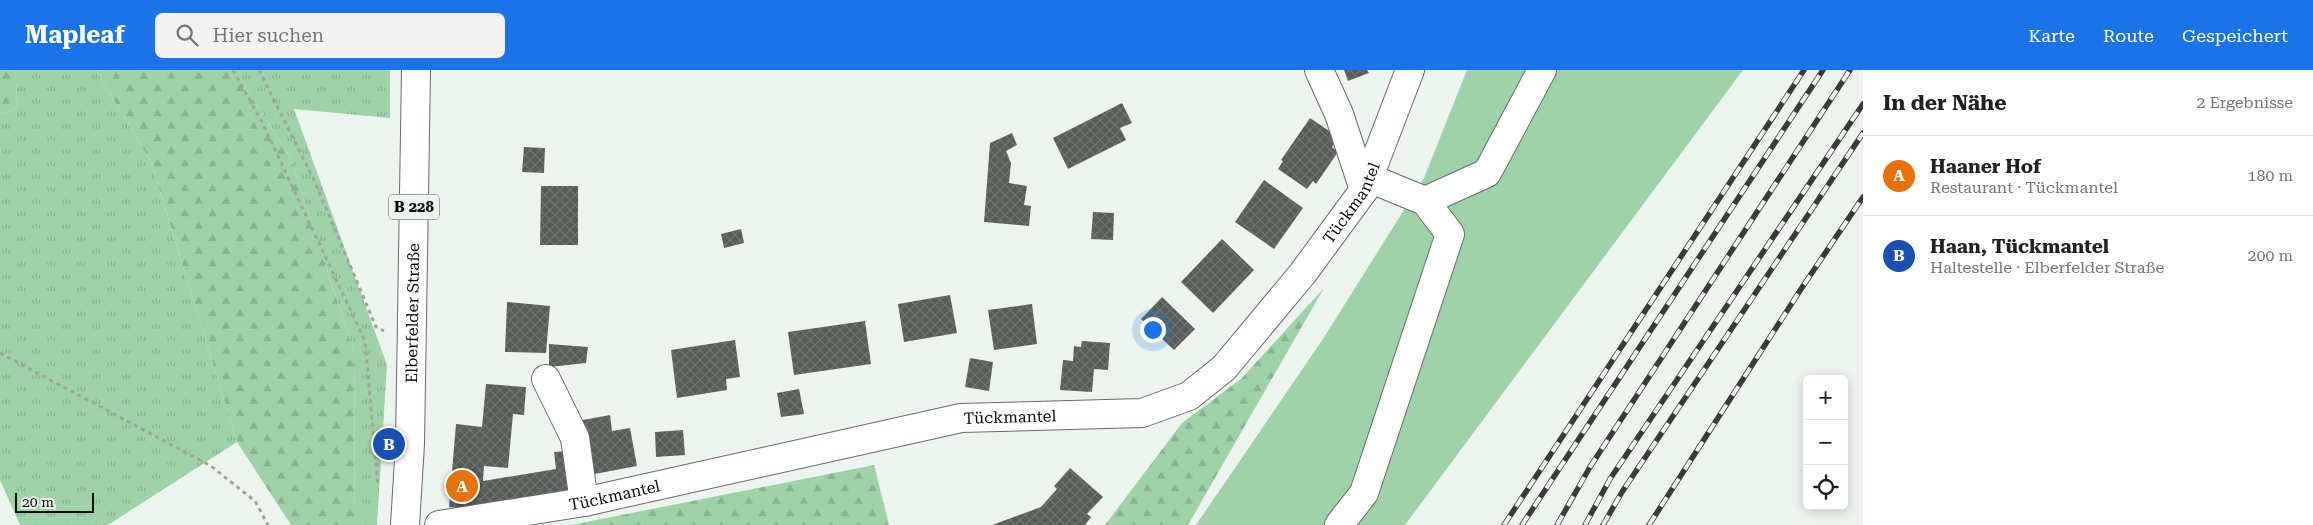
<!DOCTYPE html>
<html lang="de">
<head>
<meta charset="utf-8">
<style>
  :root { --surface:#fff; --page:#f2f2f2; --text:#202124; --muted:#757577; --line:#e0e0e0; --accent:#1a73e8 }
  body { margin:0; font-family:"Roboto Serif",serif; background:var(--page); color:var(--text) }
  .controls { position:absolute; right:15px; bottom:15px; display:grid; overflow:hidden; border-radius:8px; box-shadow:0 2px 12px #0003 }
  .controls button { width:45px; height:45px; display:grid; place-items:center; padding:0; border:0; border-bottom:1px solid var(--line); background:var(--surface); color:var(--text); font:25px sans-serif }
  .scale { position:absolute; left:15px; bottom:12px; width:79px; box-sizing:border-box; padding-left:5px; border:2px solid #0a0c0a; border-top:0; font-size:14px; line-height:18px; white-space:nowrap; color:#0a0c0a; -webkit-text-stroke:4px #edf3ee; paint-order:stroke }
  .you { position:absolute; left:1152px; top:259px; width:18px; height:18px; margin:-12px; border:4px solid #fff; border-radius:50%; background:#1a73e8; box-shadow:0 0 0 8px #1a73e833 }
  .badge { display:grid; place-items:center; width:32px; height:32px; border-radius:50%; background:var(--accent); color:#fff; font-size:16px; font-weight:700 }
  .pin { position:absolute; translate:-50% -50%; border:2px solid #fff; box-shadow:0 1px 5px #0006 }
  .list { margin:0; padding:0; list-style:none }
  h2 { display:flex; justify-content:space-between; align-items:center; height:65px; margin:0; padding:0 20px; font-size:21px }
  h2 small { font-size:16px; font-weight:400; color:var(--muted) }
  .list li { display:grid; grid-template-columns:32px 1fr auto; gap:15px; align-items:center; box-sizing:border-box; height:80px; padding:0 20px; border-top:1px solid var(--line) }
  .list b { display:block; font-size:19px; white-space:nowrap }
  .list p { margin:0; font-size:16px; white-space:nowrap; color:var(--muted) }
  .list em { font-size:16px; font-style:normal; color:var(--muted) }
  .icon { flex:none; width:28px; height:28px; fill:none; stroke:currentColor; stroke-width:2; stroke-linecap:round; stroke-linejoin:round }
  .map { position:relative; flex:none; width:1863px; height:455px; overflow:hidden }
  header { display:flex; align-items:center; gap:30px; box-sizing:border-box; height:70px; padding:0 25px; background:var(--accent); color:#fff }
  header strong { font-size:24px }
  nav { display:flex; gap:28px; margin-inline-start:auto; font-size:18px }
  .search { width:350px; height:45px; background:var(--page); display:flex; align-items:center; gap:12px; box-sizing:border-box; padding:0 18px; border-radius:8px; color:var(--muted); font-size:19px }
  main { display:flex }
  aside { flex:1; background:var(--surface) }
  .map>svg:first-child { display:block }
  .grass { fill:url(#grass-tufts) }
  .forest { fill:url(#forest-firs) }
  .green { fill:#a0d2a9 }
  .building { fill:url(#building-cross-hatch) }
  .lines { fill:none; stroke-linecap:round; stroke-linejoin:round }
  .minor-casing { stroke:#676c67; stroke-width:30 }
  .major-casing { stroke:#676c67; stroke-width:30 }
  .path { stroke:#9ea39f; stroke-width:3; stroke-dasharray:4 4; stroke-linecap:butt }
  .minor { stroke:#fff; stroke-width:28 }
  .major { stroke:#fff; stroke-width:28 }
  .rail-casing { stroke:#393c39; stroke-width:5.5 }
  .rail { stroke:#edf3ee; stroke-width:4; stroke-dasharray:11; stroke-linecap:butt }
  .labels { text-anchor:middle; stroke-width:5; stroke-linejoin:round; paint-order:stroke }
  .shield { fill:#edf3ee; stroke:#4e514e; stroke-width:1 }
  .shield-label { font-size:15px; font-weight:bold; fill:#0a0c0a }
  .street-label { font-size:16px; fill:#0a0c0a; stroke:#edf3ee }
</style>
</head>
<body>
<header>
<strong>Mapleaf</strong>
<div class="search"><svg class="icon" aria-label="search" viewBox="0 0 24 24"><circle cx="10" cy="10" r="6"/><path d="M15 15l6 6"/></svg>Hier suchen</div>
<nav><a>Karte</a><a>Route</a><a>Gespeichert</a></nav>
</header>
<main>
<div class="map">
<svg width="1863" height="455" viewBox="0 0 1863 455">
  <defs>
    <pattern id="grass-tufts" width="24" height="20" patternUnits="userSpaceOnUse" patternTransform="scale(1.25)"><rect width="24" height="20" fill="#a0d2a9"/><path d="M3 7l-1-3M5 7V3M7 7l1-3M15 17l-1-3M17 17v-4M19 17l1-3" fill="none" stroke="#88b390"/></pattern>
    <pattern id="forest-firs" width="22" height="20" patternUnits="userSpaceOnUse" patternTransform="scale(1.25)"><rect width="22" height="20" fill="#a0d2a9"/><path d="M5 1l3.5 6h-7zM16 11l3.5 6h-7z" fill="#88b390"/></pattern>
    <pattern id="building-cross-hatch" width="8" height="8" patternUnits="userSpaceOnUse" patternTransform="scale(1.25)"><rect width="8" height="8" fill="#585d59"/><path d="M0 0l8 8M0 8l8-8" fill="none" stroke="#707370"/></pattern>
  </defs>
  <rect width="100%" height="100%" fill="#edf3ee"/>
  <path class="grass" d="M15 0H96L151 92 237 372 108 455H20L0 410V44L18 38Z
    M234 0H390V48L294 39 387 295 377 455H355L354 282 290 87Z"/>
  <path class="forest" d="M0 0H15L18 38 0 44Z
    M96 0H234L290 87 354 282 355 455H291L237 372 151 92Z
    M1324 218 1188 455H1105L1182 353 1242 308Z
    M874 395 889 455H571Z"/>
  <path class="green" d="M1467 0H1743L1405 455H1196L1323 269 1424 108Z"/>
  <path class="building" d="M1344 0H1367L1369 3 1348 11Z
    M1122 33 1132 53 1120 58 1126 70 1068 99 1053 68Z
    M1310 48 1338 67 1332 77 1338 82 1316 114 1313 111 1307 119 1278 99 1283 91 1281 90Z
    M1012 63 1017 75 1006 81 1011 93 1009 113 1027 116 1024 135 1031 136 1029 156 984 152 990 73Z
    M524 77 545 78 544 103 522 102Z
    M1264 110 1303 138 1274 179 1235 152Z
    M541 116H578V175H540Z
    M1093 142 1114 143 1113 170 1091 169Z
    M741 159 744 173 724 178 721 164Z
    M1222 169 1254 200 1213 243 1181 212Z
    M950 225 957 263 904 272 898 234Z
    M1162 227 1195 259 1174 280 1141 249Z
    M507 232 550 236 546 283 505 282Z
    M1032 234 1037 274 994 280 988 240Z
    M865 251 871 294 794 305 788 262Z
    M735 270 740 307 726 309 727 320 677 328 671 280Z
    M1082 271 1110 273 1108 300 1094 299 1092 322 1060 320 1063 290 1073 291 1074 276 1081 277Z
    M549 274 588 277 586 293 549 297Z
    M970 288 993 292 989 321 965 317Z
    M486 314 526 317 524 345 513 344 508 398 484 396 483 411 556 399 554 382 569 381 575 424 480 440 449 437 456 354 482 357Z
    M799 319 804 344 781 347 777 323Z
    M610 345 612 361 630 358 637 396 584 406 572 352Z
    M683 360 685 385 656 387 655 362Z
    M1070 398 1103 427 1087 444 1091 447 1085 455H992L1041 437 1057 419 1054 416Z"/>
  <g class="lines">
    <g class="minor-casing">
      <g id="minor">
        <path d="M1319 0 1339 44 1364 120"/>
        <path d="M1425 131 1487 103 1542 0"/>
        <path d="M546 309 575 368 584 432"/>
        <path id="s1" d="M439 455 584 432 961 348 1142 343 1189 326 1224 298 1303 203 1364 120 1410 0"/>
        <path d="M1339 455 1364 423 1450 164 1425 131 1369 108"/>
      </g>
    </g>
    <g class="major-casing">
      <g id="major">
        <path id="s2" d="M405 455 410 374 416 0"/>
      </g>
    </g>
    <path class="path" d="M233 0 262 52 365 271 378 416
      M259 0 315 112 376 257 384 261
      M0 283 211 396 255 431 268 455"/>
    <use href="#minor" class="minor"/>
    <use href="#major" class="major"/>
    <g class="rail-casing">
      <path id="rail" d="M1504 455 1804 0
        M1522 455 1823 0
        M1557 455 1590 397 1850 0
        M1585 455 1610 409 1863 34
        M1603 455 1622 422 1863 63
        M1649 455 1801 219 1863 127"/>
    </g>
    <use href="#rail" class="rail"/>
  </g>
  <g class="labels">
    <rect class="shield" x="389" y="124.5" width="50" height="25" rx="4"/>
    <g class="shield-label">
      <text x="414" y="142">B 228</text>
    </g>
    <g class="street-label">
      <text dy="6" stroke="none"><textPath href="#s1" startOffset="1018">Tückmantel</textPath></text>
      <text dy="6" stroke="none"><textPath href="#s2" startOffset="212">Elberfelder Straße</textPath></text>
      <text dy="6" stroke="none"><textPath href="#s1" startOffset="582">Tückmantel</textPath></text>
      <text dy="6" stroke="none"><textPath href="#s1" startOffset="178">Tückmantel</textPath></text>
    </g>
  </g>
</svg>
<div class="controls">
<button>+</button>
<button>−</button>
<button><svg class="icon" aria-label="locate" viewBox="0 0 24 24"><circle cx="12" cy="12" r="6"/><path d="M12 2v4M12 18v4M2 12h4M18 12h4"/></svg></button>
</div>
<div class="scale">20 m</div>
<div class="you"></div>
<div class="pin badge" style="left:462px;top:416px;background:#e8710a">A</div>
<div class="pin badge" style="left:389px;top:374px;background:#1a4fb4">B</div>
</div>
<aside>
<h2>In der Nähe<small>2 Ergebnisse</small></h2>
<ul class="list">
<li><span class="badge" style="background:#e8710a">A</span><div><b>Haaner Hof</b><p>Restaurant · Tückmantel</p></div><em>180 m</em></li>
<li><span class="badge" style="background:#1a4fb4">B</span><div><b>Haan, Tückmantel</b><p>Haltestelle · Elberfelder Straße</p></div><em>200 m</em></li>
</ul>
</aside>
</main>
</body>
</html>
